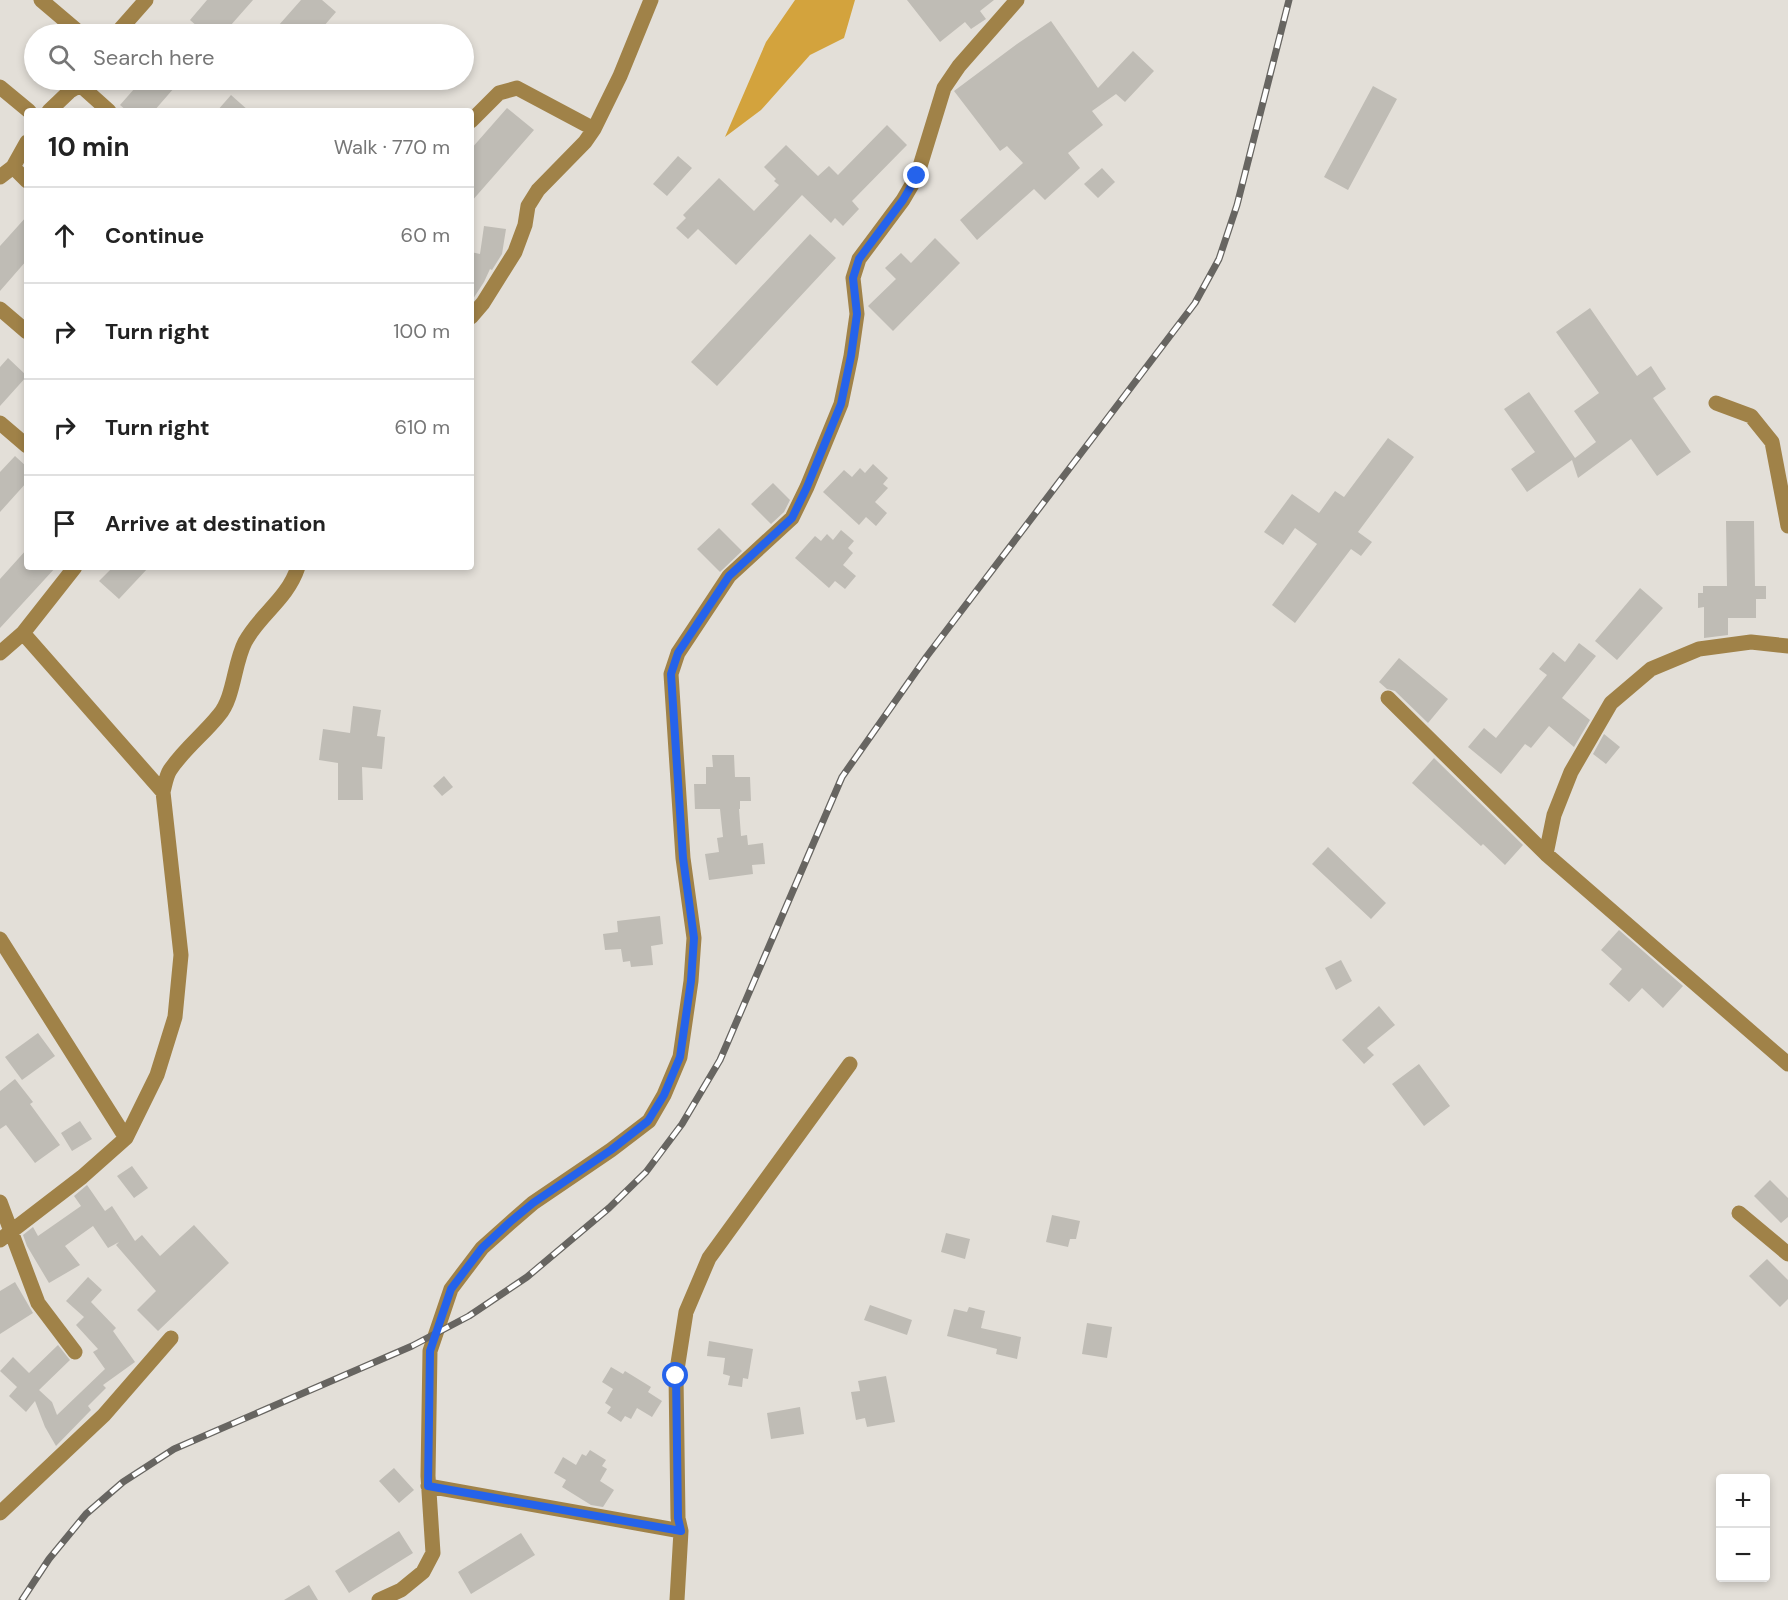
<!DOCTYPE html>
<html lang="en">
<head>
<meta charset="utf-8">
<style>
  :root { --surface:#fff; --page:#f6f6f6; --text:#222; --muted:#767676; --line:#e0e0e0 }
  body { margin:0; font-family:"DM Sans",sans-serif; background:var(--page); color:var(--text) }
  .controls { position:absolute; right:18px; bottom:18px; display:grid; overflow:hidden; border-radius:6px; box-shadow:0 3px 9px #0003 }
  .controls button { width:54px; height:54px; display:grid; place-items:center; padding:0; border:0; border-bottom:2px solid var(--line); background:var(--surface); color:var(--text); font:30px sans-serif }
  .stop { position:absolute; width:18px; height:18px; margin:-14px; border:4px solid #2563eb; border-radius:50%; background:#fff }
  .stop.end { background:#2563eb; border-color:#fff; box-shadow:0 2px 6px #0008 }
  .list { margin:0; padding:0; list-style:none }
  h2 { display:flex; justify-content:space-between; align-items:center; height:78px; margin:0; padding:0 24px; font-size:26px }
  h2 small { font-size:20px; font-weight:400; color:var(--muted) }
  .list li { display:grid; grid-template-columns:39px 1fr auto; gap:18px; align-items:center; box-sizing:border-box; height:96px; padding:0 24px; border-top:2px solid var(--line) }
  .list b { display:block; font-size:22px; white-space:nowrap }
  .list em { font-size:20px; font-style:normal; color:var(--muted) }
  .icon { flex:none; width:33px; height:33px; fill:none; stroke:currentColor; stroke-width:2; stroke-linecap:round; stroke-linejoin:round }
  .map { position:relative; flex:none; width:1788px; height:1600px; overflow:hidden }
  .search { position:absolute; background:var(--surface); box-shadow:0 3px 9px #0003; left:24px; top:24px; width:450px; height:66px; display:flex; align-items:center; gap:15px; box-sizing:border-box; padding:0 21px; border-radius:33px; color:var(--muted); font-size:22px }
  .panel { position:absolute; background:var(--surface); box-shadow:0 3px 9px #0003; left:24px; top:108px; width:450px; height:462px; border-radius:6px }
  .map>svg:first-child { display:block }
  .water { fill:#d3a33d }
  .building { fill:#bfbcb5 }
  .lines { fill:none; stroke-linecap:round; stroke-linejoin:round }
  .minor { stroke:#a08248; stroke-width:15 }
  .rail-casing { stroke:#676561; stroke-width:7 }
  .rail { stroke:#fff; stroke-width:4.5; stroke-dasharray:14; stroke-linecap:butt }
  .route { stroke:#2563eb; stroke-width:8 }
</style>
</head>
<body>
<div class="map">
<svg width="1788" height="1600" viewBox="0 0 1788 1600">
  <rect width="100%" height="100%" fill="#e3dfd8"/>
  <path class="water" d="M795 0H855L844 38 810 55 761 110 725 137 766 42Z"/>
  <path class="building" d="M207 0H253L223 34H206L190 20Z
    M301 0H322L336 12 317 34H271Z
    M907 0H994L980 11 986 19 971 29 965 22 940 42Z
    M1051 21 1098 88 1133 51 1154 71 1125 102 1116 94 1092 111 1103 125 1068 153 1080 168 1045 200 1034 189 977 240 960 220 1023 163 1007 146 1000 151 954 91 1017 44Z
    M142 80H181L154 111H127L120 105Z
    M1373 86 1397 99 1348 190 1324 177Z
    M231 95 249 111H217Z
    M507 108 534 130 471 202V149Z
    M887 125 907 145 852 201 859 209 843 226 835 218 831 223 802 195 736 265 698 229 688 239 676 228 686 218 683 215 719 178 754 211 779 185 774 181 776 179 764 167 786 145 818 176 829 166 838 175Z
    M678 156 692 168 667 196 653 184Z
    M1102 168 1115 182 1098 198 1084 184Z
    M27 216V260L0 291V246Z
    M484 226 506 229 502 254 492 270 490 269 484 282 471 302V252L480 254Z
    M810 234 836 258 717 386 691 362Z
    M935 238 960 263 893 331 868 306 896 279 885 268 901 253 911 263Z
    M1590 308 1637 376 1651 366 1666 389 1653 398 1691 452 1657 476 1631 439 1578 478 1572 460 1527 492 1511 469 1535 452 1504 409 1529 392 1575 458 1596 442 1574 411 1599 393 1556 332Z
    M8 358 27 376 0 406V367Z
    M1388 438 1414 457 1358 532 1372 542 1361 556 1351 549 1295 623 1272 605 1317 544 1295 528 1283 545 1264 532 1292 494 1319 513 1335 491 1344 497Z
    M15 456 27 467V482L0 512V472Z
    M873 464 888 478 883 484 888 488 875 502 887 513 876 526 866 517 859 525 823 492 844 470 852 477 860 468 865 473Z
    M773 483 790 500 784 512 771 524 751 504Z
    M1726 521H1754L1755 586H1766V599H1756V618H1728V635L1704 638V607L1698 608V593H1703V586H1727Z
    M719 528 742 551 720 572 697 549Z
    M841 530 854 541 848 548 853 553 843 565 856 576 845 589 835 581 829 588 795 558 815 536 821 541 827 534 833 540Z
    M27 549V567H56L0 628V579Z
    M113 567H149L119 599 99 581Z
    M1640 588 1663 608 1617 660 1595 641Z
    M1579 643 1596 656 1562 698 1590 720 1574 747 1549 726 1531 748 1525 744 1501 774 1468 747 1484 728 1496 738 1547 675 1539 669 1553 652 1565 662Z
    M1399 658 1448 699 1428 723 1395 691 1387 689 1379 682Z
    M353 706 381 710 377 736 385 737 382 769 362 767 363 800H338V763L319 760 323 729 350 733Z
    M1604 734 1620 747 1606 764 1593 754Z
    M712 755H734L735 777H750L751 801H740V809H739L741 836 747 835 748 845 763 843 765 864 752 865 753 874 709 880 705 854 719 852 717 838 723 837 720 809H695L694 784H706V767H713Z
    M1434 758 1523 845 1505 865 1483 844 1481 846 1412 783Z
    M444 776 453 787 442 796 433 786Z
    M1328 847 1386 903 1371 919 1312 864Z
    M660 916 663 944 651 946 653 965 631 967 630 961 623 962 621 949 605 950 603 934 618 932 617 921Z
    M1619 930 1683 986 1663 1008 1642 988 1629 1002 1609 984 1622 969 1601 950Z
    M1341 960 1352 981 1336 990 1325 968Z
    M1379 1006 1395 1025 1367 1048 1374 1055 1364 1064 1342 1040Z
    M38 1033 55 1056 22 1080 5 1057Z
    M1419 1064 1450 1106 1424 1126 1392 1084Z
    M15 1079 33 1102 30 1104 60 1145 35 1163 6 1125 0 1129V1091Z
    M80 1121 92 1139 72 1151 61 1133Z
    M132 1166 148 1188 134 1198 117 1176Z
    M1770 1180 1788 1198V1217L1781 1223 1754 1196Z
    M87 1185 105 1211 112 1206 135 1241 142 1235 160 1256 194 1225 229 1263 158 1331 137 1310 156 1291 116 1245 119 1242 108 1248 93 1226 65 1246 80 1265 49 1283 27 1246 23 1235 33 1227 38 1236 81 1206 74 1196Z
    M1052 1215 1080 1221 1076 1239H1070L1068 1247 1046 1242Z
    M946 1233 970 1239 965 1259 941 1252Z
    M1767 1259 1788 1280V1299L1780 1307 1749 1276Z
    M88 1277 102 1290 91 1302 116 1328 113 1331 135 1362 103 1385 106 1388 88 1406 91 1410 56 1446 45 1427 35 1401 26 1412 9 1396 17 1387 0 1371 13 1357 29 1373 58 1345 70 1360 39 1390 52 1402 57 1415 105 1369 93 1352 98 1349 76 1325 84 1317 66 1301Z
    M15 1282 33 1313 0 1334V1291Z
    M870 1305 912 1320 907 1335 864 1320Z
    M969 1307 985 1311 981 1328 1021 1337 1017 1359 996 1354 997 1349 947 1336 954 1309 967 1312Z
    M1087 1323 1112 1327 1107 1358 1082 1354Z
    M709 1341 753 1349 748 1379 743 1378 742 1387 728 1385 730 1376 723 1374 725 1358 707 1356Z
    M611 1367 623 1374 625 1371 651 1387 648 1392 662 1401 652 1417 637 1408 631 1419 625 1416 621 1422 607 1413 611 1407 605 1403 613 1389 602 1382Z
    M886 1376 895 1422 867 1427 865 1418 856 1420 851 1392 860 1391 858 1381Z
    M800 1407 804 1434 771 1439 767 1413Z
    M590 1450 606 1460 602 1466 607 1469 600 1481 614 1490 603 1507 591 1505 562 1487 566 1480 554 1473 563 1457 576 1465 582 1454 586 1456Z
    M394 1468 414 1490 399 1503 379 1481Z
    M399 1531 413 1553 349 1593 335 1571Z
    M521 1533 535 1555 471 1594 458 1572Z
    M309 1585 318 1600H284Z"/>
  <g class="lines">
    <path class="minor" d="M41 0 81 34
      M116 34 146 0
      M80 85 109 111
      M0 87 29 111
      M49 111 70 91 80 85 83 80
      M471 121 499 93 517 88 594 129
      M13 167 27 181
      M0 177 13 167 27 142
      M0 309 27 332
      M471 317 483 303 515 252 525 225 528 206 538 190 585 142 594 129 620 76 651 0
      M1716 403 1751 416 1772 442 1788 526
      M0 423 27 446
      M23 633 163 792
      M0 653 23 633 75 567
      M1388 698 1546 854 1788 1064
      M1546 854 1554 815 1571 772 1611 703 1651 669 1699 649 1751 642 1788 646
      M0 939 126 1138
      M0 1202 38 1303 75 1352
      M1739 1213 1788 1254
      M0 1240 82 1177 126 1138 157 1075 175 1017 181 955 163 792C165 785 166 776 170 770 184 749 204 734 219 715 234 698 234 663 245 642 260 614 287 600 298 567
      M428 1486 681 1531 677 1600
      M0 1513 104 1415 171 1338
      M681 1531 678 1518 676 1376 686 1312 709 1258 850 1064
      M379 1600 401 1590 423 1572 433 1553 428 1476 430 1351 451 1289 482 1248 510 1223 533 1203 611 1150 649 1121 664 1095 680 1057 691 981 694 938 683 858 671 674 678 653 729 576 792 518 807 487 841 404 851 356 857 314 853 278 859 259 903 200 917 176 944 88 959 66 1017 0"/>
    <g class="rail-casing">
      <path id="rail" d="M22 1600 49 1559 86 1514 123 1482 174 1449 412 1346 469 1316 527 1277 609 1208 646 1172 682 1124 720 1060 842 777 927 656 1195 303 1219 259 1237 205 1289 0"/>
    </g>
    <use href="#rail" class="rail"/>
  </g>
  <g class="lines">
    <path class="route" d="M676 1376 678 1518 681 1531 428 1486 430 1351 451 1289 482 1248 510 1222 533 1203 611 1150 648 1121 664 1095 680 1057 691 981 694 938 683 858 671 674 678 653 729 576 792 518 807 487 841 404 851 356 857 314 853 278 859 259 903 200 917 176"/>
  </g>
</svg>
<div class="controls">
<button>+</button>
<button>−</button>
</div>
<div class="stop" style="left:676px;top:1376px"></div>
<div class="stop end" style="left:917px;top:176px"></div>
<div class="search"><svg class="icon" aria-label="search" viewBox="0 0 24 24"><circle cx="10" cy="10" r="6"/><path d="M15 15l6 6"/></svg>Search here</div>
<section class="panel">
<h2>10 min<small>Walk · 770 m</small></h2>
<ul class="list">
<li><svg class="icon" aria-label="ahead" viewBox="0 0 24 24"><path d="M12 20V5M6 11l6-6 6 6"/></svg><div><b>Continue</b></div><em>60 m</em></li>
<li><svg class="icon" aria-label="right" viewBox="0 0 24 24"><path d="M7 20v-9h11M14 6l5 5-5 5"/></svg><div><b>Turn right</b></div><em>100 m</em></li>
<li><svg class="icon" aria-label="right" viewBox="0 0 24 24"><path d="M7 20v-9h11M14 6l5 5-5 5"/></svg><div><b>Turn right</b></div><em>610 m</em></li>
<li><svg class="icon" aria-label="arrive" viewBox="0 0 24 24"><path d="M6 21V4h12l-3 4 3 4H6"/></svg><div><b>Arrive at destination</b></div></li>
</ul>
</section>
</div>
</body>
</html>
